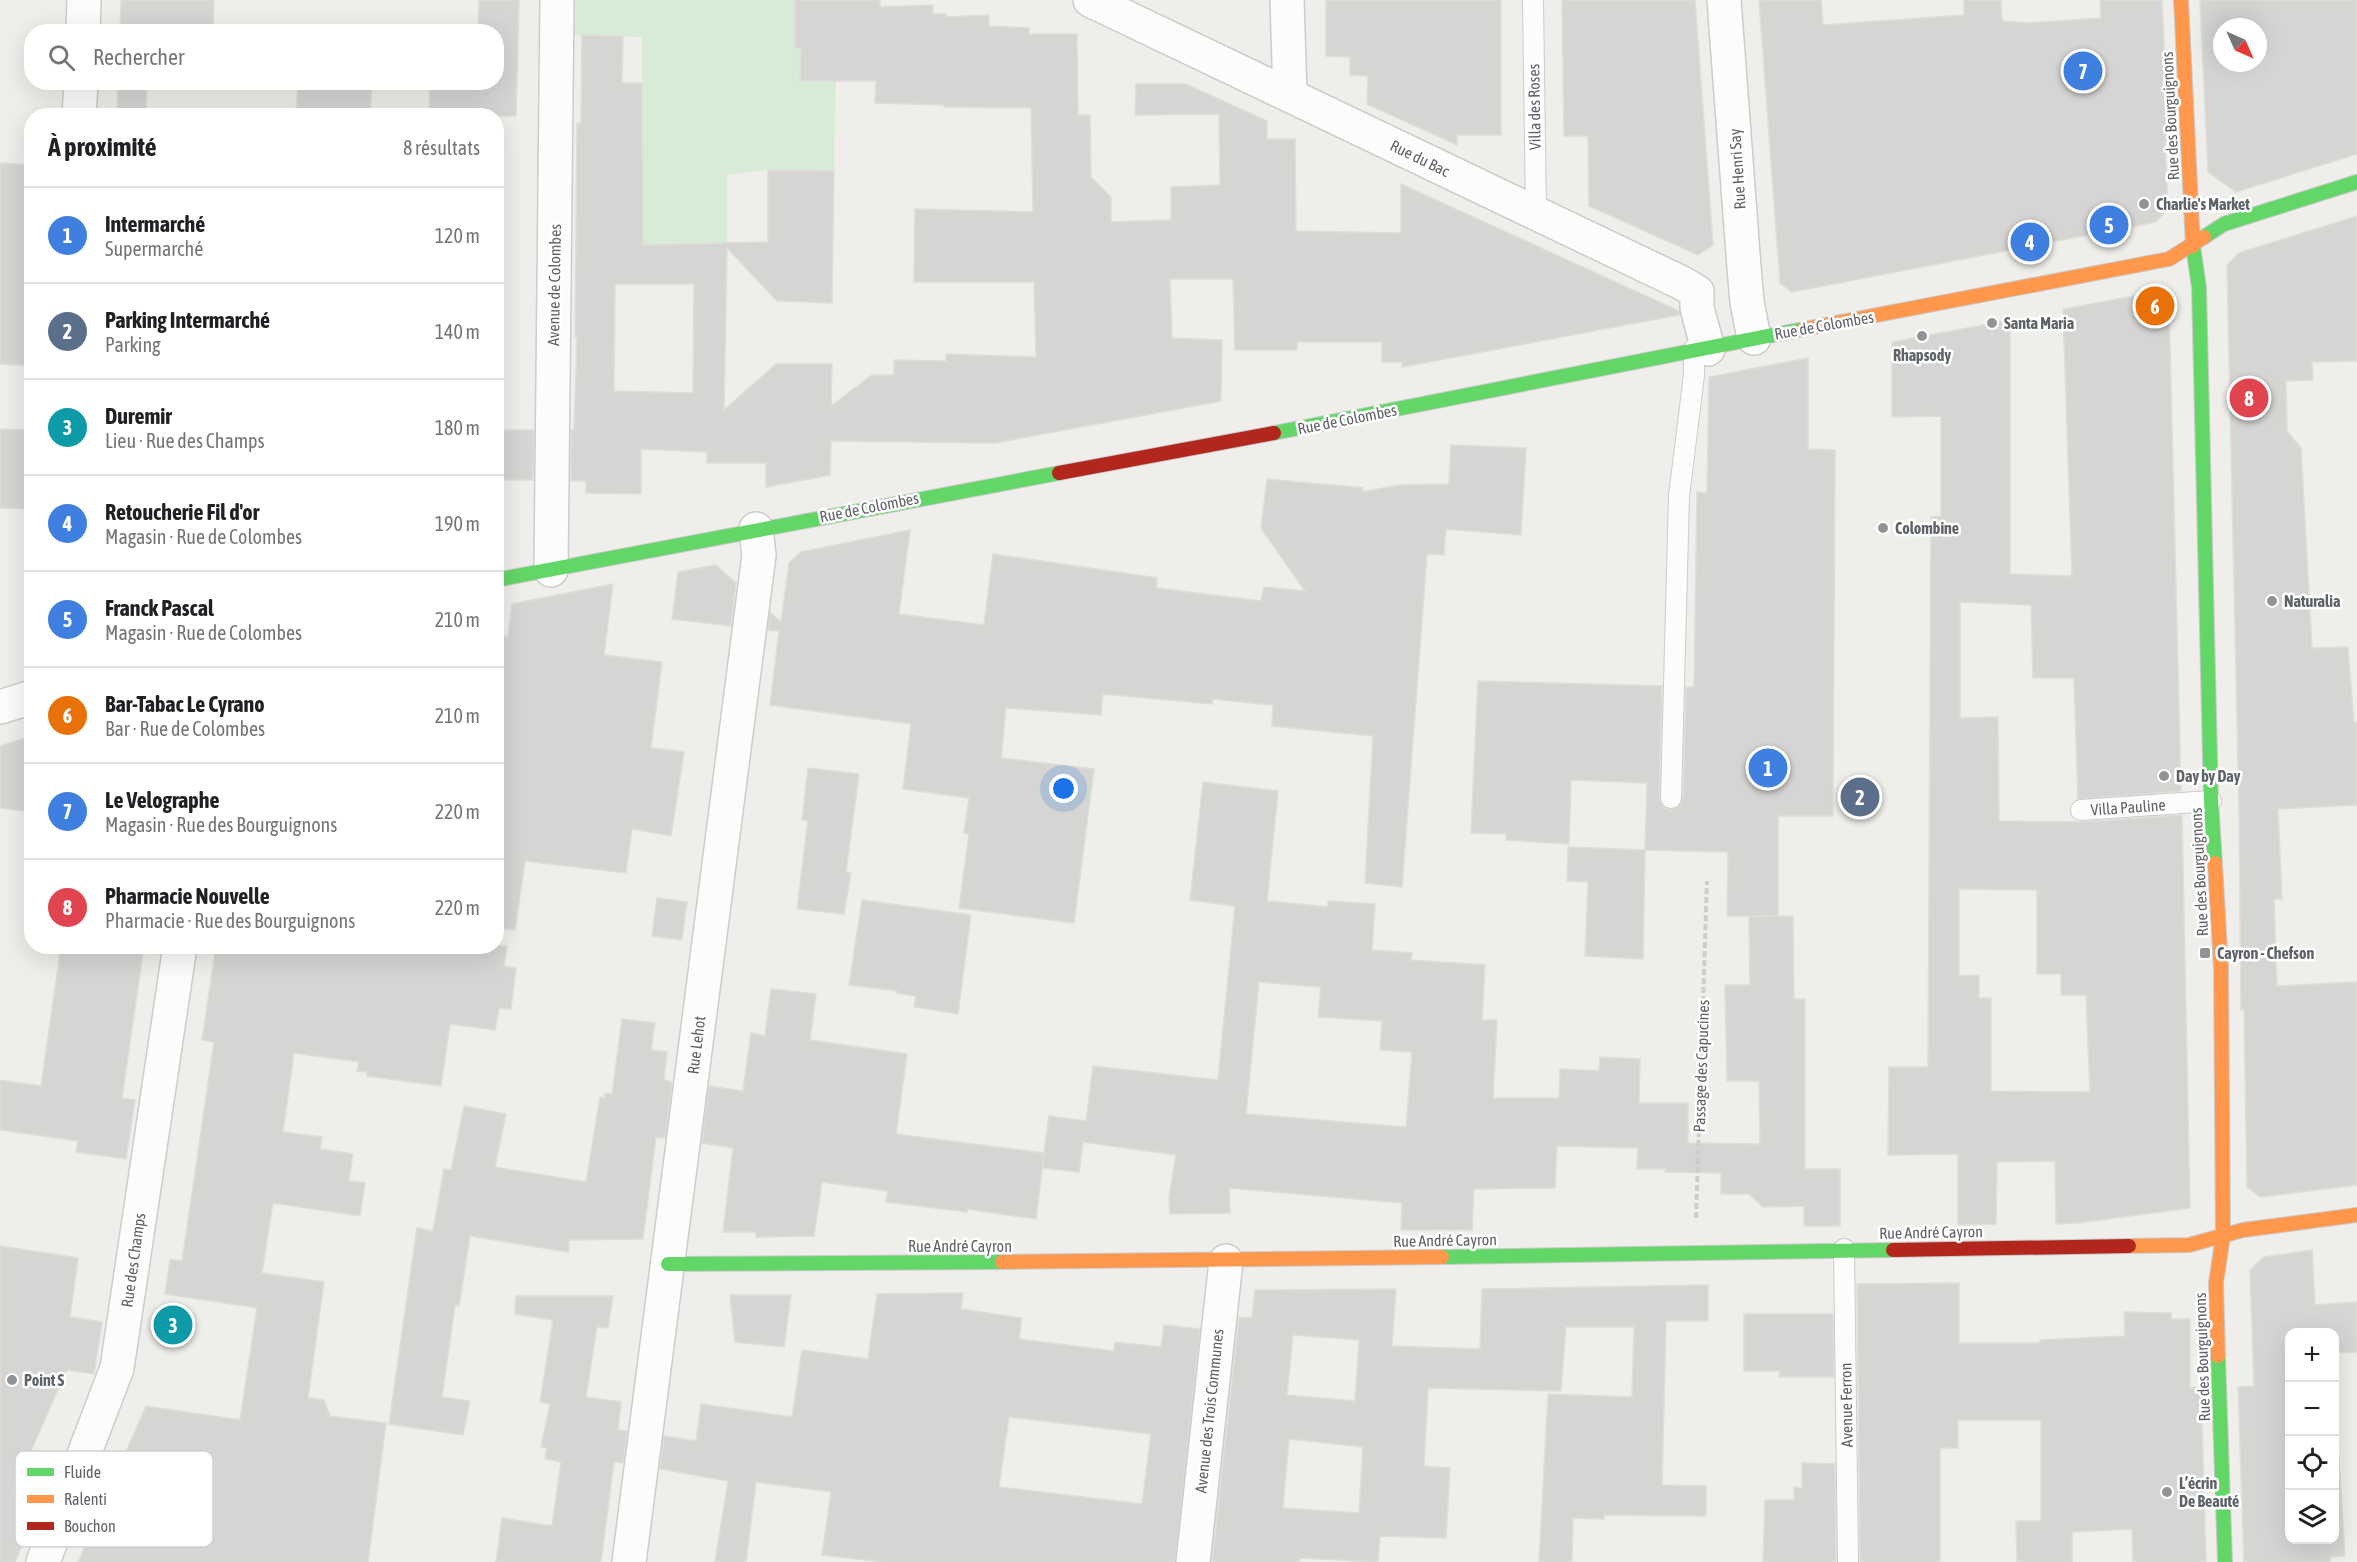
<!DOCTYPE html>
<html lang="fr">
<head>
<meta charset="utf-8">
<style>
  :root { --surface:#fff; --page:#f2f2f2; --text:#202124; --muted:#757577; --line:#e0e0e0; --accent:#0f766e }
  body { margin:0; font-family:"Asap Condensed",sans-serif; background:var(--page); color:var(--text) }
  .controls { position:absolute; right:18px; bottom:18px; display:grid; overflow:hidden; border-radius:12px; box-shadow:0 6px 24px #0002 }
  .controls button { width:54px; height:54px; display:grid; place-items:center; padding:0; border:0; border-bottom:2px solid var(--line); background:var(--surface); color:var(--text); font:30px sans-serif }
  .compass { position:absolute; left:2213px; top:18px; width:54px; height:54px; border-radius:50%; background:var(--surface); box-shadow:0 6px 24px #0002; rotate:135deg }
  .you { position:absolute; left:1064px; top:789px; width:21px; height:21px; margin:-15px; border:4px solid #fff; border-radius:50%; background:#1a73e8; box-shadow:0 0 0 9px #1a73e833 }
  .badge { display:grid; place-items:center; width:39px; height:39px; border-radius:50%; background:var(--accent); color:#fff; font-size:20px; font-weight:700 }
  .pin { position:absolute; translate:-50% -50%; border:3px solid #fff; box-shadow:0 2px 6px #0006 }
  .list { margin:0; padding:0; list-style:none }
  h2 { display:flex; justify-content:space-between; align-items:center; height:78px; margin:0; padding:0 24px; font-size:26px }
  h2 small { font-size:20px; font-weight:400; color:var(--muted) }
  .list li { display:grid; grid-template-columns:39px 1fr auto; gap:18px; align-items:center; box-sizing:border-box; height:96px; padding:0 24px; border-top:2px solid var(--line) }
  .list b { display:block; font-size:22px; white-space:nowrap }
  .list p { margin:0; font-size:20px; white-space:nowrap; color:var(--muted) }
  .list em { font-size:20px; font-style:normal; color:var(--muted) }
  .icon { flex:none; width:33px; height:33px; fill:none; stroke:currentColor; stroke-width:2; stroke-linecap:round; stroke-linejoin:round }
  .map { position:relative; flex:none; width:2357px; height:1562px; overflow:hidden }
  .search { position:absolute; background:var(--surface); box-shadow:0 6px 24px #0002; left:24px; top:24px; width:480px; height:66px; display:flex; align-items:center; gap:15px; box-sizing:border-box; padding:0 21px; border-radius:24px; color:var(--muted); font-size:22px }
  .panel { position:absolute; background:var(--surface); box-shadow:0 6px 24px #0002; left:24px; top:108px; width:480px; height:846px; border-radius:24px }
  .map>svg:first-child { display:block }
  .green { fill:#d8ebd6 }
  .building { fill:#d6d5d3; stroke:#deddd9; stroke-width:1.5; fill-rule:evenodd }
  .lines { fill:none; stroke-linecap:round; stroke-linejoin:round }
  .lane-casing { stroke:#cbcccc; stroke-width:22 }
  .street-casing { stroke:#cbcccc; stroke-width:36 }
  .fast-casing { stroke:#cacacb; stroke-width:16 }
  .slow-casing { stroke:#cacacb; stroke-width:16 }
  .jam-casing { stroke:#cacacb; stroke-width:16 }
  .path { stroke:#cacfcc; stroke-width:4; stroke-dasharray:6 3; stroke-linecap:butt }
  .lane { stroke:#fdfcfc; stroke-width:20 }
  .street { stroke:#fdfcfc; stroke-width:33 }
  .fast { stroke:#63d668; stroke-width:14 }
  .slow { stroke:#ff974d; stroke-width:14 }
  .jam { stroke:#b3261e; stroke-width:14 }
  .poi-dot { fill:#919496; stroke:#fff; stroke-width:2 }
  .labels { text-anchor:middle; stroke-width:5; stroke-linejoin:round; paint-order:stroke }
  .street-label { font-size:16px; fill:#5f6368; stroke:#fff }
  .poi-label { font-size:16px; font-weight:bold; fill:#5f6368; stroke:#fff; text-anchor:start }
  .key { fill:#fff; stroke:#cfd0d2; stroke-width:1.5 }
  .key-label { font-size:16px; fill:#5f6368 }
</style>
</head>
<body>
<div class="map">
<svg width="2357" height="1562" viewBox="0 0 2357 1562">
  <rect width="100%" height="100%" fill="#efeeea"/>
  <path class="green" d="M561 0H837L834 189H769L768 170 727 175V243L642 244V37L561 35Z"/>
  <path class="building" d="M121 0H214L213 32H120Z
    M479 0H519L516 116H429L430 82H496V32H478Z
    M795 0H880V7L933 5V14H946V17L989 15V26L1029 28V34H1077L1078 115H1090L1091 177 1111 197V222L1171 220V187L1220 185 1219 114 1135 115 1136 84H1186L1267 121V139H1295L1296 231 1401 233V184L1679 311V315L1402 367V362H1382V342H1297V350H1235L1233 279H1170L1172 338 1222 340 1221 401 995 443 831 441 830 475 766 487V463H707V452L641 449V494L586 493V481H571V430H574L577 337H575L577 123H581L582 35 623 36 622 83H642L643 245 768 242V170L834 171 832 303 777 301 727 248 724 410 776 364H832L831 406 872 375H894V360L946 361V354L1036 357 1034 282H914L915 209 1033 212 1031 108 944 107V105L875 103 876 81H800L801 48H795ZM615 284H694L693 393 614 391Z
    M1326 0H1501V135H1457V145L1367 104 1368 76 1350 75V57L1326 56Z
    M1562 0H1695L1713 245 1698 255 1589 206 1588 136H1564Z
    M1759 0H1821L1823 25 1964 15V0H2001L2002 21 2030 23 2101 18 2100 0H2162L2169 144 2165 141 2168 208 2156 222 1792 292 1780 283Z
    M2200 0H2357V154L2236 192 2208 172ZM2222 27H2258V63H2222Z
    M118 82H147L146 116H117Z
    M298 82H372L370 116H296Z
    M0 163 32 165V366L0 364Z
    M2357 216V361L2312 362 2313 380 2286 381 2287 431 2301 448 2312 648 2348 647 2354 722H2357V805L2278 809 2282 899H2274L2277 986 2357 982V1185L2260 1197 2247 1187 2244 1009 2241 1010 2239 811 2227 265 2239 253Z
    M2156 292 2169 303 2181 791 2078 799 2074 678H2033L2031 605 1960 602V718L1998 717 1999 821 2082 822 2182 815 2190 1208 2077 1223 2056 1224 2055 1161 1997 1162 1996 1224 1958 1225V1154L1888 1155 1889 1067H1928L1931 517 1941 516V416L1892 417V342L2010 320V574L2072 576 2063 309ZM1959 889 2037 890V974H2061V995H2086L2090 1092 1991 1091V998H1979V975L1959 976Z
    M1808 358V449L1835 450 1833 816H1778V916H1727L1728 852 1645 850 1647 783 1571 780 1569 844 1506 840V834L1471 833 1478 681 1662 686 1659 798 1664 808 1670 810 1681 805 1683 798 1686 687H1694L1697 492 1707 493 1709 377Z
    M0 429 32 430V509L0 508Z
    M496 430H534L533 480H496Z
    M1451 445 1526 448 1521 535 1446 529 1444 555 1427 554 1402 887 1365 883 1373 736 1272 726 1273 705 1213 699 1212 704 1103 694 1101 715 1006 708 1001 758 1094 769 1074 923 959 908 969 834 964 833 969 798 903 789 911 724 770 705 779 631 768 630 770 612 781 622 789 563 801 552 910 530 899 614 984 625 993 554 1157 578 1156 588 1261 601 1264 587 1305 591 1261 528 1267 479 1363 488 1362 492 1399 485 1449 484Z
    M716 565 736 583 731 626 672 619 678 572Z
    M613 584 604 655 662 662 651 748 684 752 671 836 632 829 626 873 525 861 515 930 496 928V652L501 653 503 636 508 637 512 604Z
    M32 736V812L0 808V746Z
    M808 768 859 774 846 872 851 873 844 914 797 909 808 820H802Z
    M1203 782 1278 791 1267 901 1328 907V901L1375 904 1372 950 1412 953 1411 960 1485 965 1482 1020H1497L1493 1098H1559L1560 1069 1599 1071 1600 1057 1640 1059 1639 1103H1688V1143L1760 1144 1759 1081H1727L1725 985H1750L1749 917 1793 916 1794 999H1805V1169H1840V1226H1804V1206L1763 1207 1749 1194H1721V1173L1665 1172 1666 1169H1637L1638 1148 1557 1146 1555 1188 1474 1189 1472 1230H1401L1402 1203 1229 1188 1230 1213 1170 1214 1169 1197 1176 1155 1083 1142 1079 1172 1042 1168 1049 1116 1086 1121 1093 1066 1218 1080 1235 906 1190 900ZM1259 982 1321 987 1318 1017 1382 1021 1380 1050 1412 1052 1406 1127 1246 1114Z
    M1568 847 1645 850 1643 959 1585 956 1588 882 1567 881Z
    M657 898 687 902 682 940 652 936Z
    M862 900 971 915 958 1014 914 1007 916 996 897 993V991L849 985Z
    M61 946H144L122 1098 135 1100 126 1159 76 1152 78 1141 0 1130V1080L41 1086Z
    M216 946H507L504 966 516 968 511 1009 499 1008 495 1030 450 1024 441 1086 367 1076V1072L357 1071 359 1062 294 1053 283 1132 322 1137 320 1149 353 1154 349 1181 365 1183 360 1216 273 1203 262 1273 324 1282 308 1398 324 1400 330 1416 386 1423 368 1562H78L146 1406 240 1420 257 1308 165 1294 170 1259 182 1261 201 1132 214 1042 202 1040Z
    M771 989 816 994 810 1040 907 1054 896 1134 1044 1153 1036 1219 967 1209V1212L886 1202 888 1191 822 1182 814 1236 756 1237V1232H723L733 1148 702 1143 709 1086 743 1091 751 1033 765 1036Z
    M622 1019 655 1023 651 1050 667 1052 664 1080 672 1082 665 1138 656 1137 643 1239 569 1240V1252L470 1236 459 1306 455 1305 442 1397 470 1401 463 1435 389 1424 417 1228 433 1231 444 1169 451 1170 464 1106 506 1114 495 1167 586 1182 600 1097 605 1098V1093L612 1094Z
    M0 1246 78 1258 70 1317 102 1322 94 1374 67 1370 13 1491 41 1502 15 1562H0Z
    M2312 1250 2315 1305 2357 1302V1352L2334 1353V1332H2289V1539H2334V1379L2345 1556 2330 1557V1562H2244L2238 1387 2254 1386 2250 1270 2264 1257Z
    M1959 1283V1343H2040V1340L2125 1336 2124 1312 2171 1313V1319H2190V1388L2201 1387 2206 1562H2133L2132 1529 2072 1532V1562H2017L2016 1521H2041V1420H1958V1448H1940V1562H1860L1857 1284Z
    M1708 1285V1321H1666L1662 1485 1706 1486V1516L1604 1515V1519L1573 1518 1572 1562H1539L1548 1394 1632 1397 1634 1327H1566L1561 1391 1428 1388 1424 1466 1450 1468 1446 1538 1380 1536 1378 1562 1300 1558 1299 1562H1212L1239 1317 1252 1318 1255 1290 1396 1289 1392 1346 1480 1349 1482 1289ZM1293 1335 1359 1340 1355 1401 1287 1395ZM1289 1439 1363 1447 1359 1513 1283 1508Z
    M963 1293 961 1309 1022 1318 1019 1339 1114 1351 1115 1342 1161 1347 1164 1325 1200 1329 1175 1562H884L822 1555 831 1492 756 1482 746 1562H715L728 1481 660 1469 664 1436 696 1441 701 1404 792 1417 802 1350 868 1359 877 1294ZM1009 1417 1151 1434 1142 1504 999 1487Z
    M730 1295H791L784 1347 735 1342Z
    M516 1296H613L608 1328 597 1327 586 1397 621 1402 618 1430 627 1431 623 1463 614 1462 601 1562H496L502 1518 552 1526 561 1462 545 1459 547 1448 541 1447 550 1404 540 1402 553 1320 515 1314Z
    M1744 1314H1833L1834 1377H1779L1780 1371H1744Z
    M1802 1463 1835 1464 1836 1562H1763L1765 1500H1794V1487L1802 1488Z"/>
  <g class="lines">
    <g class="lane-casing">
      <path id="lane" d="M1533 0 1536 214
        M1671 798 1679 496 1694 375V349
        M2081 810 2211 801
        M1844 1249 1848 1562"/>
    </g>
    <g class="street-casing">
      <path id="street" d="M1090 0 1682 283 1697 292V308L1708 349
        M1287 0 1290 94
        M1724 0 1744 267 1747 302 1754 338
        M83 32 84 0
        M79 116 81 82
        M551 570 557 0
        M0 707 32 697
        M43 1562 117 1368 180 946
        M629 1562 759 555 756 529
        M1193 1562 1226 1261"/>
    </g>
    <g class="fast-casing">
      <path id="fast" d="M2204 237 2224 224 2357 182
        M2193 246 2199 287 2211 801 2215 863
        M1274 433 1804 329
        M496 580 1059 473
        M1442 1257 1893 1250
        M668 1264 1002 1262
        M2218 1356 2225 1562"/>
    </g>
    <g class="slow-casing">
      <path id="slow" d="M2181 0 2193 246
        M1804 329 2169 259 2204 237
        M2215 863 2221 968 2223 1236 2216 1283 2218 1356
        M2129 1246 2189 1245 2243 1230 2357 1215
        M1002 1262 1442 1257"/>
    </g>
    <g class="jam-casing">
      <path id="jam" d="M1059 473 1274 433
        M1893 1250 2129 1246"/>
    </g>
    <path class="path" d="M1696 1218 1707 881"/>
    <use href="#lane" class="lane"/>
    <use href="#street" class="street"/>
    <use href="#fast" class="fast"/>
    <use href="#slow" class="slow"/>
    <use href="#jam" class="jam"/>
  </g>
  <g class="poi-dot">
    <circle cx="2144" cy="204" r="6"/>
    <circle cx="1992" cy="323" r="6"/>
    <circle cx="1922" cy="336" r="6"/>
    <circle cx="1883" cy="528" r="6"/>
    <circle cx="2272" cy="601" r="6"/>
    <circle cx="2164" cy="776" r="6"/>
    <rect x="2199" y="947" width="12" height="12" rx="3"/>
    <circle cx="12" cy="1380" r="6"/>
    <circle cx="2167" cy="1492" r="6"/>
  </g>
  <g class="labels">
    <g class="street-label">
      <text transform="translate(1534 107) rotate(-91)" y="6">Villa des Roses</text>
      <text transform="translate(2170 116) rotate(-93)" y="6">Rue des Bourguignons</text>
      <text transform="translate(1420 158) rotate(26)" y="6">Rue du Bac</text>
      <text transform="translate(1737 169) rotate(-94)" y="6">Rue Henri Say</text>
      <text transform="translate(554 285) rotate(-89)" y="6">Avenue de Colombes</text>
      <text transform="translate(1824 325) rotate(-10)" y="6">Rue de Colombes</text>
      <text transform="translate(1347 419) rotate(-11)" y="6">Rue de Colombes</text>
      <text transform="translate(869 507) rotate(-11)" y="6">Rue de Colombes</text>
      <text transform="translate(2128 807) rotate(-4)" y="6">Villa Pauline</text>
      <text transform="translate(2199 872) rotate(-93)" y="6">Rue des Bourguignons</text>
      <text transform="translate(696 1045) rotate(-83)" y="6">Rue Lehot</text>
      <text transform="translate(1701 1066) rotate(-88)" y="6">Passage des Capucines</text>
      <text transform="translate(1931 1232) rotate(-1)" y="6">Rue André Cayron</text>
      <text transform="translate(1445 1240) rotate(-1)" y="6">Rue André Cayron</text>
      <text x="960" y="1252">Rue André Cayron</text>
      <text transform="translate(133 1260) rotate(-82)" y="6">Rue des Champs</text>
      <text transform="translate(2202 1357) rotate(-92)" y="6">Rue des Bourguignons</text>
      <text transform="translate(1846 1405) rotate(-91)" y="6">Avenue Ferron</text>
      <text transform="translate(1209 1411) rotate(-84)" y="6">Avenue des Trois Communes</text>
    </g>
    <g class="poi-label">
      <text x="2156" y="210">Charlie's Market</text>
      <text x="2004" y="329">Santa Maria</text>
      <text x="1922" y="361" text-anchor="middle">Rhapsody</text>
      <text x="1895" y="534">Colombine</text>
      <text x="2284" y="607">Naturalia</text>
      <text x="2176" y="782">Day by Day</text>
      <text x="2217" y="959">Cayron - Chefson</text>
      <text x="24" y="1386">Point S</text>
      <text x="2179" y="1489">L’écrin<tspan x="2179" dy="18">De Beauté</tspan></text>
    </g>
  </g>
  <rect x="15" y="1451" width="198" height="96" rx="9" class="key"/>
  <rect x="27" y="1468" width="27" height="8" fill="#63d668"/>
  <rect x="27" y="1495" width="27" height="8" fill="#ff974d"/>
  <rect x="27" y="1522" width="27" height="8" fill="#b3261e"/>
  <g class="key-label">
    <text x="64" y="1478">Fluide</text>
    <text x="64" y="1505">Ralenti</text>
    <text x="64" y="1532">Bouchon</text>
  </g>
</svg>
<div class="controls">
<button>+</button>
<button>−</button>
<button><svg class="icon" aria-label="locate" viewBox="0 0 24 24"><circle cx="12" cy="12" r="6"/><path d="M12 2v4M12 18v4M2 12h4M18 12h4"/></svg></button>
<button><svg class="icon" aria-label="layers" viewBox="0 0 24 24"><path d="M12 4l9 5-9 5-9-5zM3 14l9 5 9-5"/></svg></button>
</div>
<svg class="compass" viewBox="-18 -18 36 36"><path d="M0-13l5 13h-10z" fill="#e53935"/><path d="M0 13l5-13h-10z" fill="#757577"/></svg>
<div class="you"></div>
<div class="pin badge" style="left:1768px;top:768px;background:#3f7fe0">1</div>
<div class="pin badge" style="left:1860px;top:797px;background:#5c6f8a">2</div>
<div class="pin badge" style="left:173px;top:1325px;background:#0f9aa8">3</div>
<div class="pin badge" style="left:2030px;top:242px;background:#3f7fe0">4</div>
<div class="pin badge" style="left:2109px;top:225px;background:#3f7fe0">5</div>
<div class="pin badge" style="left:2155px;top:306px;background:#e8710a">6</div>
<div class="pin badge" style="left:2083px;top:71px;background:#3f7fe0">7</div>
<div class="pin badge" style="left:2249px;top:398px;background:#e0444e">8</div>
<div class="search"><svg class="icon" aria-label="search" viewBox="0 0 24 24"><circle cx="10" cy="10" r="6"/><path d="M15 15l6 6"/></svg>Rechercher</div>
<section class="panel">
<h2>À proximité<small>8 résultats</small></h2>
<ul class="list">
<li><span class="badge" style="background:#3f7fe0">1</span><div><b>Intermarché</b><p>Supermarché</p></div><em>120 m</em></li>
<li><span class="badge" style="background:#5c6f8a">2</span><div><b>Parking Intermarché</b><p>Parking</p></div><em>140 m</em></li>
<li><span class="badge" style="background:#0f9aa8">3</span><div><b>Duremir</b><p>Lieu · Rue des Champs</p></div><em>180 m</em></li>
<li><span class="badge" style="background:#3f7fe0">4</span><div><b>Retoucherie Fil d'or</b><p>Magasin · Rue de Colombes</p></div><em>190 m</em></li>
<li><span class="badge" style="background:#3f7fe0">5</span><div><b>Franck Pascal</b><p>Magasin · Rue de Colombes</p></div><em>210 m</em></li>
<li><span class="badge" style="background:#e8710a">6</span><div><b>Bar-Tabac Le Cyrano</b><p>Bar · Rue de Colombes</p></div><em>210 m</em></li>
<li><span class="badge" style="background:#3f7fe0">7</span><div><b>Le Velographe</b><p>Magasin · Rue des Bourguignons</p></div><em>220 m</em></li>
<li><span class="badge" style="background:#e0444e">8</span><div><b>Pharmacie Nouvelle</b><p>Pharmacie · Rue des Bourguignons</p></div><em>220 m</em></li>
</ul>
</section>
</div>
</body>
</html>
